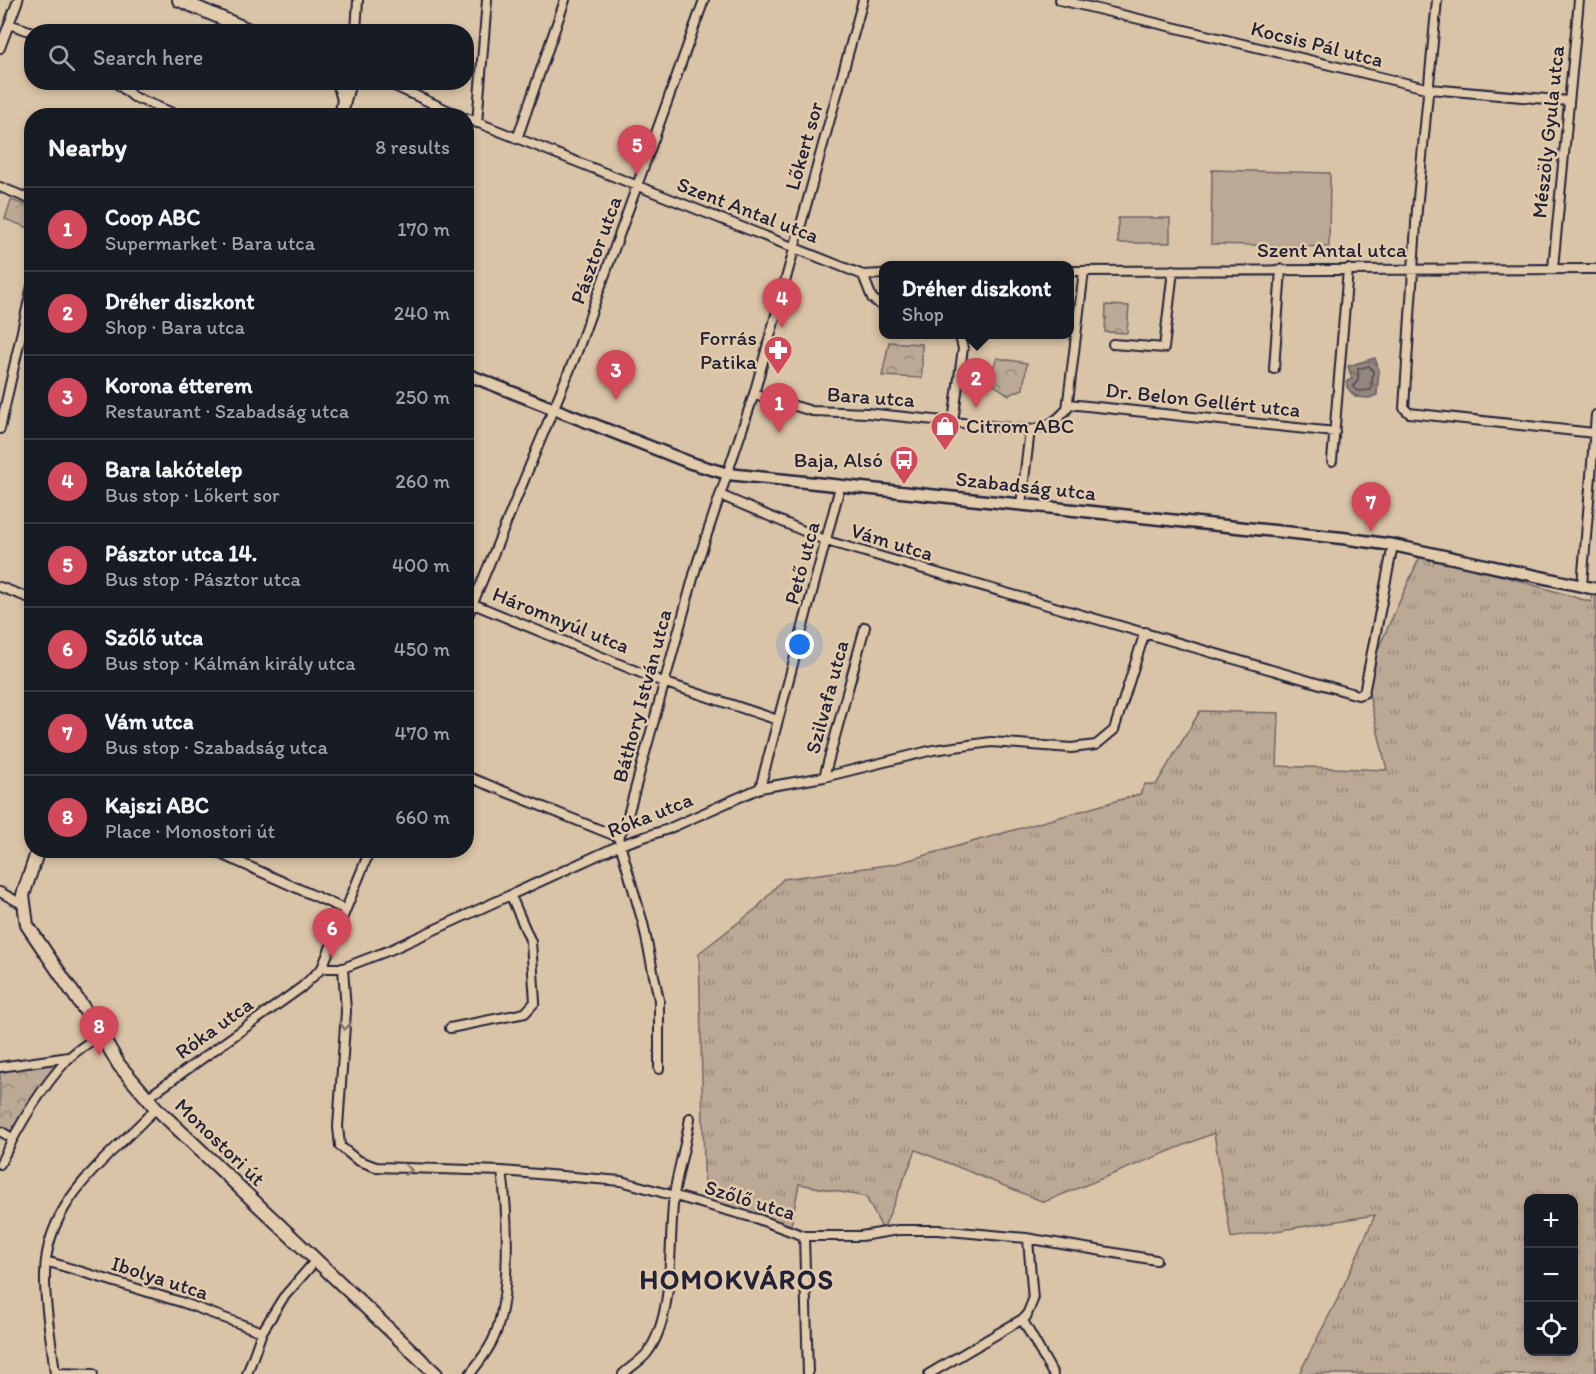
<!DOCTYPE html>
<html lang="en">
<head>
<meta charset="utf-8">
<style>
  :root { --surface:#171b24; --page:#242831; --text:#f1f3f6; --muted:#9ea1a6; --line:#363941; --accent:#d1495b }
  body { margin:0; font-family:Itim,sans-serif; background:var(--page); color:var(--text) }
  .controls { position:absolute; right:18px; bottom:18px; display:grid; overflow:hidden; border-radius:12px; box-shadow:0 3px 9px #0003 }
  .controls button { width:54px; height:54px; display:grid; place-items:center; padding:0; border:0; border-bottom:2px solid var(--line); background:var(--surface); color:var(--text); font:30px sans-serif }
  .you { position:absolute; left:800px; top:645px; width:21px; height:21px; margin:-15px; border:4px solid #fff; border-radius:50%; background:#1a73e8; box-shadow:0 0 0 9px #1a73e833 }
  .badge { display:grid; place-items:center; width:39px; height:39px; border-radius:50%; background:var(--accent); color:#fff; font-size:20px; font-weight:700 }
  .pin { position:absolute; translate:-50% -50px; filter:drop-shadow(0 2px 3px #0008) }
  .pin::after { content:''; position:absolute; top:32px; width:21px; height:18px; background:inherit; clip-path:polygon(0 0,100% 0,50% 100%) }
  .popup { position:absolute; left:879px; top:261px; width:195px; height:78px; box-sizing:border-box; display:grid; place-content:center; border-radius:12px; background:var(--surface); filter:drop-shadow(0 2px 4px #0005); font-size:20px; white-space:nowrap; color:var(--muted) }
  .popup b { font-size:22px; color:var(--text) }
  .popup::after { content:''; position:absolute; left:50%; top:100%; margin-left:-12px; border:12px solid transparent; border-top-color:var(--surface) }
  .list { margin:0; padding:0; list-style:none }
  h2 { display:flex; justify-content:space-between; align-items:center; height:78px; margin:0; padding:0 24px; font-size:26px }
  h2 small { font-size:20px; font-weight:400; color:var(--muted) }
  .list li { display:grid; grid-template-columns:39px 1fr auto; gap:18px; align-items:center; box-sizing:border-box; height:84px; padding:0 24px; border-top:2px solid var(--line) }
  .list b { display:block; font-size:22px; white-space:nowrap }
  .list p { margin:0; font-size:20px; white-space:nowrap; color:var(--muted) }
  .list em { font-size:20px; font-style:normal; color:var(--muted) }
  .icon { flex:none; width:33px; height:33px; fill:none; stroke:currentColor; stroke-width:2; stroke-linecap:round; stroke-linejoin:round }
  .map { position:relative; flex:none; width:1596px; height:1374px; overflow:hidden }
  .search { position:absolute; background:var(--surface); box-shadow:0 3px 9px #0003; left:24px; top:24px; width:450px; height:66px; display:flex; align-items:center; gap:15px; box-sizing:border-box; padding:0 21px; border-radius:24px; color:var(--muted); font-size:22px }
  .panel { position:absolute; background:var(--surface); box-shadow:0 3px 9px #0003; left:24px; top:108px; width:450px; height:750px; border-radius:24px }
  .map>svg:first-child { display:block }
  .grass { fill:url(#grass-tufts); stroke:#6f6668; stroke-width:1.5; fill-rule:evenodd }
  .park { fill:url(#park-crowns); stroke:#6f6668; stroke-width:1.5 }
  .pitch { fill:#bca995; stroke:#6f6668; stroke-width:1.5 }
  .water { fill:url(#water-ripples); stroke:#665e63; stroke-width:1.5 }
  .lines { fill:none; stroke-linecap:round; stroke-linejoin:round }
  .shore { stroke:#4f4a55; stroke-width:1.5 }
  .minor-casing { stroke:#22223b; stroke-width:12 }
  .secondary-casing { stroke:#22223b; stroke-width:15 }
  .primary-casing { stroke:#22223b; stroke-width:16 }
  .minor { stroke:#e2cbab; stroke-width:8 }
  .secondary { stroke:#e2cbab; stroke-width:10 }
  .primary { stroke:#e2cbab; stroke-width:12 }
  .oneway { stroke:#827673 }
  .labels { text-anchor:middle; stroke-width:5; stroke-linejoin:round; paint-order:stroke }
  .street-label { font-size:21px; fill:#22223b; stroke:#e2cbab }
  .poi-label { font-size:21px; fill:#22223b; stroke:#e2cbab; text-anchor:end }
  .district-label { font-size:27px; font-weight:bold; letter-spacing:1.5px; fill:#22223b; stroke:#e2cbab }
</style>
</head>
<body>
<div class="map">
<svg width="1596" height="1374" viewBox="0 0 1596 1374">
  <defs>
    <pattern id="grass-tufts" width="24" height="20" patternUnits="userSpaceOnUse" patternTransform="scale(1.5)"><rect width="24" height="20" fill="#bca995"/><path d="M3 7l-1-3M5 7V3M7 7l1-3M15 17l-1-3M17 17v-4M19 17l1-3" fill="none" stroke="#98897b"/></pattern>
    <pattern id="park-crowns" width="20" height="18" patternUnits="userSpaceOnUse" patternTransform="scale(1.5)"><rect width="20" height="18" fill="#bca995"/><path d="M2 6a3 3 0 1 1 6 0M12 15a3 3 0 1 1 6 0" fill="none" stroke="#98897b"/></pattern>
    <pattern id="water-ripples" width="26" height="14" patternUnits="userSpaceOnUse" patternTransform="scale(1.5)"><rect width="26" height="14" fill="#93867d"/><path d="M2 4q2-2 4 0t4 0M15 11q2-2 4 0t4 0" fill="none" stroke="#786d68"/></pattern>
  </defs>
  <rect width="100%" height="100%" fill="#dac4a7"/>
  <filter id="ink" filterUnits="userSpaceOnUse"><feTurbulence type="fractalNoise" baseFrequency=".0167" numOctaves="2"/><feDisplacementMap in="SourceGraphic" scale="12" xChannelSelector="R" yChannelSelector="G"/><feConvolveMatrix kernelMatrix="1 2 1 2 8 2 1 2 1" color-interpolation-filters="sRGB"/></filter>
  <g filter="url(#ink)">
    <path class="grass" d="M1422 552 1591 602 1592 593 1596 594V1374H1299L1339 1296 1375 1215 1231 1238 1214 1133 1044 1202 916 1150 883 1230 866 1197 799 1184 791 1225 705 1208 699 953 757 908 783 879 895 864 1140 794 1145 784 1156 785 1200 711 1279 713 1277 766 1387 770 1365 678ZM1528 1198H1574V1352H1528Z"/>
    <path class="park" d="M11 200 31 207V229L5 219Z
      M1106 305 1129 306 1127 333 1105 332Z
      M889 342 922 344V378L882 376Z
      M997 358 1027 363 1023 389 1009 395 988 381Z
      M62 1061 12 1138 0 1131V1070Z"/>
    <path class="pitch" d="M1212 170 1330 173 1329 247 1211 244Z
      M1118 218H1170V243H1118Z"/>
    <path class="water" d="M1375 358 1379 370 1377 395 1369 398 1355 397 1347 387V381L1352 379 1348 366Z"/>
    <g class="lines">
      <path class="shore" d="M1369 366 1373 371 1371 390 1357 391 1353 387 1358 380V369Z"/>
      <g class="minor-casing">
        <path id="minor" d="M1060 0 1430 89 1569 101
          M1437 0 1417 209 1404 408 1409 413 1594 433
          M9 24 32 32
          M356 32 358 0
          M0 48 18 0
          M115 82 134 97 180 116
          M386 82 460 116
          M346 101 351 82
          M466 118 863 275 883 274
          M477 123 487 0
          M517 139 565 0
          M0 187 32 200
          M1553 268 1579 0
          M1069 271 1596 269
          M863 275 872 298 883 307
          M1069 317H1078
          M1113 344 1164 348 1173 270
          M1274 369 1281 269
          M754 394 812 411 867 413 1030 430C1047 427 1056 422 1067 409L1084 271
          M1068 404 1335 432
          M953 422 963 348 959 334
          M0 429 32 286
          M1332 461 1348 269
          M720 495 827 541 1358 695 1364 693 1393 545
          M1021 505 1030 430
          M1582 585 1596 415
          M0 587 32 599
          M466 601 663 682 778 720
          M466 620 577 352 704 0
          M466 776 618 837
          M824 777 865 627
          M760 788 840 487
          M212 850 346 910
          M0 892 22 904
          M322 968 370 850
          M343 968 346 1011 338 1127 340 1146 357 1160 376 1167 502 1171 621 1181 758 1219 804 1236H861L898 1230H938L1026 1238 1156 1260
          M450 1028 525 1013 535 1002 531 942 511 896
          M0 1067 69 1057
          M659 1069V1000L643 923 618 837 625 826 697 564 754 394 863 0
          M147 1098 302 987 322 968H343L390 950 620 845 668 829 760 788 824 777 933 750 991 742 1071 748 1096 745 1114 730 1145 632
          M0 1131 12 1138
          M0 1164C18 1127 40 1089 68 1059 77 1049 91 1042 101 1034
          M804 1236 808 1374
          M46 1261 184 1303 262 1332
          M1022 1319 1053 1374
          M55 1373 93 1374
          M55 1374C52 1342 44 1306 45 1274 46 1199 110 1157 156 1108
          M247 1374 262 1332 283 1298 316 1260
          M470 1374C479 1362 490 1349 495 1335 511 1294 508 1215 502 1171
          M623 1374C630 1367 641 1361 647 1353 676 1315 668 1240 674 1195 678 1169 686 1144 690 1118
          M929 1374 1026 1317 1033 1300 1028 1239"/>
      </g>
      <g class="secondary-casing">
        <path id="secondary" d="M466 374 691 463 728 474 1342 538 1393 545 1596 589"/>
      </g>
      <g class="primary-casing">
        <path id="primary" d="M179 0 254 32
          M339 82 344 100 341 116
          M38 850 23 895 27 925 101 1034 119 1065 156 1108 436 1374"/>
      </g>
      <use href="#minor" class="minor"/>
      <use href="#secondary" class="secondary"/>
      <use href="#primary" class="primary"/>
    </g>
    <defs><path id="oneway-chevron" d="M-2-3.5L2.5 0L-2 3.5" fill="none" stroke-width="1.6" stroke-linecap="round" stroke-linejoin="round" transform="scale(1.5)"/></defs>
    <g class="oneway">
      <use href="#oneway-chevron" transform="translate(345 1026) rotate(94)"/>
      <use href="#oneway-chevron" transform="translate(408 1170) rotate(3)"/>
    </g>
  </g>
  <defs>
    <g id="pharmacy-pin" transform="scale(1.5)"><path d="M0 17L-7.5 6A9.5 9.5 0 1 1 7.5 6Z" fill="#d1495b" stroke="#e2cbab"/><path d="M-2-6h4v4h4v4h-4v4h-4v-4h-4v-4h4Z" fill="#fff"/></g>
    <g id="shop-pin" transform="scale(1.5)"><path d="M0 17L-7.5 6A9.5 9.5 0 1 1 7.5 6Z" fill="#d1495b" stroke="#e2cbab"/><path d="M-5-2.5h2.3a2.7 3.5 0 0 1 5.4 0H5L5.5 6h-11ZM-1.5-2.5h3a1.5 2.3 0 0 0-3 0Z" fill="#fff"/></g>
    <g id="bus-pin" transform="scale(1.5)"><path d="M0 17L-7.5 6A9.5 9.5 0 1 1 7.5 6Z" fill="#d1495b" stroke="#e2cbab"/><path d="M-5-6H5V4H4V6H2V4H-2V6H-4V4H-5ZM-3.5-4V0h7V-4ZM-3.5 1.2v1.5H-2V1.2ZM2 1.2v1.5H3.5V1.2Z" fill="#fff"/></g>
  </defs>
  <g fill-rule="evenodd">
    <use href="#pharmacy-pin" x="778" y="350"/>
    <use href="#shop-pin" x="945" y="426"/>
    <use href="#bus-pin" x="904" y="460"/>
  </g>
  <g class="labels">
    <g class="street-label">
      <text transform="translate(1317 44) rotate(14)" y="7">Kocsis Pál utca</text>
      <text transform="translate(1548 132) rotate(-84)" y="7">Mészöly Gyula utca</text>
      <text transform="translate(804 146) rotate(-74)" y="7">Lőkert sor</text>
      <text transform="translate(748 210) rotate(21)" y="7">Szent Antal utca</text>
      <text transform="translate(596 250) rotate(-70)" y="7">Pásztor utca</text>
      <text x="1332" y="257">Szent Antal utca</text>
      <text transform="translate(871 397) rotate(4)" y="7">Bara utca</text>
      <text transform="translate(1203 400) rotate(6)" y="7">Dr. Belon Gellért utca</text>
      <text transform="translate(1026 486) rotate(6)" y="7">Szabadság utca</text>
      <text transform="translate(892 542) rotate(17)" y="7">Vám utca</text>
      <text transform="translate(802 563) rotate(-75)" y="7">Pető utca</text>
      <text transform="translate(561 620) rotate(22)" y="7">Háromnyúl utca</text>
      <text transform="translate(642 696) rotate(-75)" y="7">Báthory István utca</text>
      <text transform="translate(827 697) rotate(-75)" y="7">Szilvafa utca</text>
      <text transform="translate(650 815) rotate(-22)" y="7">Róka utca</text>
      <text transform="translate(214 1028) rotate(-36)" y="7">Róka utca</text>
      <text transform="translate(220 1142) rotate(44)" y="7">Monostori út</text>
      <text transform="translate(750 1200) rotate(17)" y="7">Szőlő utca</text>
      <text transform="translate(160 1278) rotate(18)" y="7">Ibolya utca</text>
    </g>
    <g class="poi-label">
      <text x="757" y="345">Forrás<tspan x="757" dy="24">Patika</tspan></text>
      <text x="966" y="433" text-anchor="start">Citrom ABC</text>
      <text x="883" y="467">Baja, Alsó</text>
    </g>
    <g class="district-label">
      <text x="737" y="1289">HOMOKVÁROS</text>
    </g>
  </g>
</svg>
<div class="controls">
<button>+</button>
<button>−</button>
<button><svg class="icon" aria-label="locate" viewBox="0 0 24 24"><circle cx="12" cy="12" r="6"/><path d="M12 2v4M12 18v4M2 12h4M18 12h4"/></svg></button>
</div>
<div class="you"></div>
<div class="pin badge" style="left:779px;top:433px">1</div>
<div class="pin badge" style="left:976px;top:408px">2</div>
<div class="popup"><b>Dréher diszkont</b>Shop</div>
<div class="pin badge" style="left:616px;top:400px">3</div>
<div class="pin badge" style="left:782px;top:328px">4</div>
<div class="pin badge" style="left:637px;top:175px">5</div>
<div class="pin badge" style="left:332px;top:958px">6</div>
<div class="pin badge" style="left:1371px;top:532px">7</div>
<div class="pin badge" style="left:99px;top:1056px">8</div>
<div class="search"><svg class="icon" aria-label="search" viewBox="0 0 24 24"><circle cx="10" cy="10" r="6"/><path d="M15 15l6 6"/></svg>Search here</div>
<section class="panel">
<h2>Nearby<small>8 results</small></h2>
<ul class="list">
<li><span class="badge">1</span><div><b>Coop ABC</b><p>Supermarket · Bara utca</p></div><em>170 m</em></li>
<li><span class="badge">2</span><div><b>Dréher diszkont</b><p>Shop · Bara utca</p></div><em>240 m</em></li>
<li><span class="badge">3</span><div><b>Korona étterem</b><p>Restaurant · Szabadság utca</p></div><em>250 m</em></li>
<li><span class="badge">4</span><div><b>Bara lakótelep</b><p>Bus stop · Lőkert sor</p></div><em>260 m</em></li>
<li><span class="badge">5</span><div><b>Pásztor utca 14.</b><p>Bus stop · Pásztor utca</p></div><em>400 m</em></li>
<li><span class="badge">6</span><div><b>Szőlő utca</b><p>Bus stop · Kálmán király utca</p></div><em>450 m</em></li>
<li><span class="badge">7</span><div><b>Vám utca</b><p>Bus stop · Szabadság utca</p></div><em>470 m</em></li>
<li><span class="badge">8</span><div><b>Kajszi ABC</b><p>Place · Monostori út</p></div><em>660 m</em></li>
</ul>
</section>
</div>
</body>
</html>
